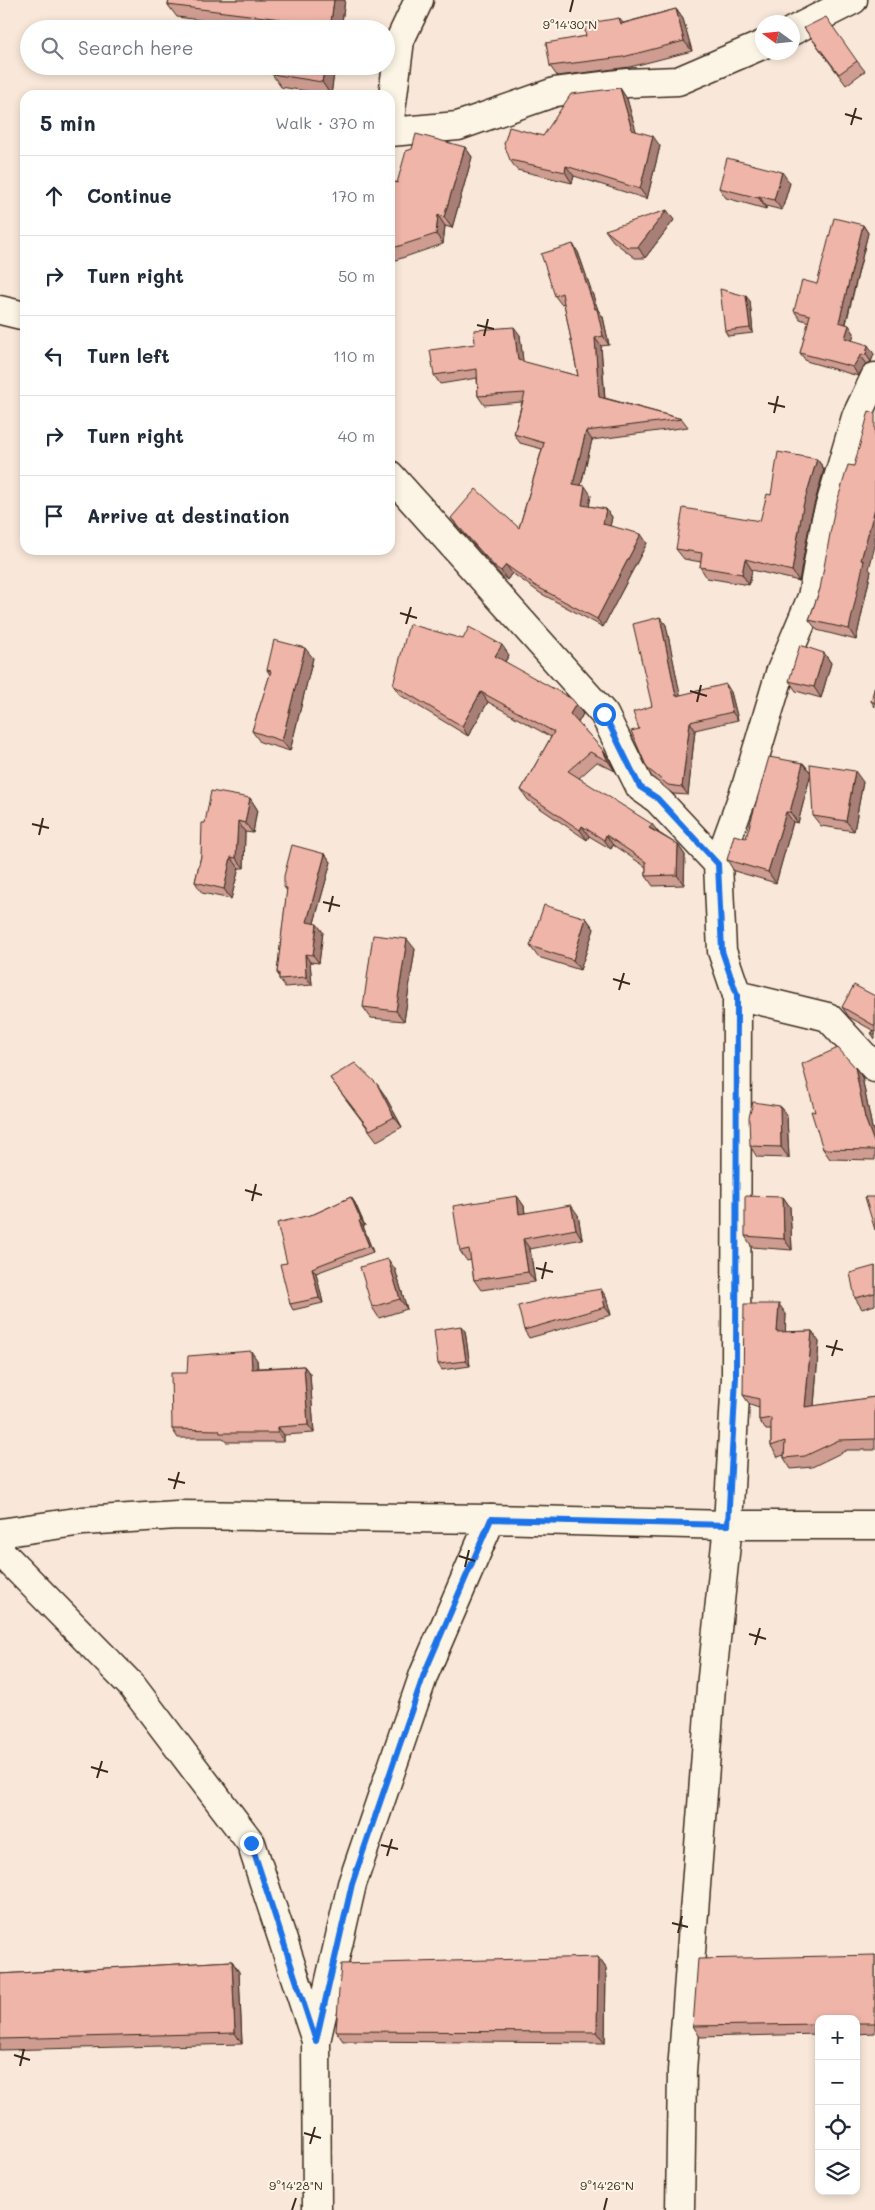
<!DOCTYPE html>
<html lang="en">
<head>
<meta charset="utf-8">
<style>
  :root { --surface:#fff; --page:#f2f2f3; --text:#1f2937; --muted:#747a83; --line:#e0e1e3 }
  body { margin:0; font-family:Mali,sans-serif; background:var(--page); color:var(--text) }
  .controls { position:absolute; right:15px; bottom:15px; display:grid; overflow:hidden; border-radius:10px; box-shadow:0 2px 8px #0003 }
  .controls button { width:45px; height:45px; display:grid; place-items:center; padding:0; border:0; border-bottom:1px solid var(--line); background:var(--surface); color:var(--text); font:25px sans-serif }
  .compass { position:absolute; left:755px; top:15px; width:45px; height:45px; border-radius:50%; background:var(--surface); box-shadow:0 2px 8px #0003; rotate:285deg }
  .stop { position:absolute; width:15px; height:15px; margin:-11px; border:4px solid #1a73e8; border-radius:50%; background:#fff }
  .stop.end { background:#1a73e8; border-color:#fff; box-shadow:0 1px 5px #0008 }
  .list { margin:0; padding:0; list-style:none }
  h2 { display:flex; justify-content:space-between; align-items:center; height:65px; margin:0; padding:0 20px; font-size:21px }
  h2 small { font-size:16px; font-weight:400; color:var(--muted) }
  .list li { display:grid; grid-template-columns:32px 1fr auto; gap:15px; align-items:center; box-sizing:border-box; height:80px; padding:0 20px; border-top:1px solid var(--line) }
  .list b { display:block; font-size:19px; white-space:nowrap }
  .list em { font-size:16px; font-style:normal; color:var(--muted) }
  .icon { flex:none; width:28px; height:28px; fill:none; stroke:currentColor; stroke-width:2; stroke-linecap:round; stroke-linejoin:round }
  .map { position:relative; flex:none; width:875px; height:2210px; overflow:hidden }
  .search { position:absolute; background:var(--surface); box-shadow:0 2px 8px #0003; left:20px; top:20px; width:375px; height:55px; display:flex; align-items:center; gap:12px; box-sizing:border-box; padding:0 18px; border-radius:28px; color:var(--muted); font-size:19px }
  .panel { position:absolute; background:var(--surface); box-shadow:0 2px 8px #0003; left:20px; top:90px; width:375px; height:465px; border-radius:15px }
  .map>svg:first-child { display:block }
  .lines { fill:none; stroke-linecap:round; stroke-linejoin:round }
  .street-casing { stroke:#3b2a1e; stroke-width:31 }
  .secondary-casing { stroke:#3b2a1e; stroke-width:31 }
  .street { stroke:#fcf5e5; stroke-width:28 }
  .secondary { stroke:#fcf5e5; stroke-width:28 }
  .wall { fill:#ce9c91; stroke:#3b2a1e }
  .shaded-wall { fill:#a77f76; stroke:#3b2a1e }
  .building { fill:#efb5a9; stroke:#3b2a1e }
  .route { stroke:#1a73e8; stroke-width:6 }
  .ticks { fill:none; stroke:#3b2a1e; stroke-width:2 }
  .ticks-label { font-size:12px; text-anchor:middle; fill:#3b2a1e; stroke:#fcf5e5; stroke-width:4; stroke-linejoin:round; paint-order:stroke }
</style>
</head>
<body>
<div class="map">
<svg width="875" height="2210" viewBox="0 0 875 2210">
  <rect width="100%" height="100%" fill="#f9e8d9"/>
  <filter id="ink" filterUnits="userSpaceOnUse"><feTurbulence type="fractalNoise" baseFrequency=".02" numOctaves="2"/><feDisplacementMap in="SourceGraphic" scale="10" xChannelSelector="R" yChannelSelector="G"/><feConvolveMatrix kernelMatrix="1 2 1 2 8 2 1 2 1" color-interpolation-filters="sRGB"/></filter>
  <g filter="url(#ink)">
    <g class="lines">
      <g class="street-casing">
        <path id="street" d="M792 31 853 0
          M390 119 400 40 419 0
          M390 132 458 126 555 92 627 83 678 81 762 45
          M0 310 25 316
          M390 475 604 714 640 787 657 799 718 864 722 951 737 995 736 1377 728 1525 711 1687 682 2071 680 2210
          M718 864 746 787 780 673 812 597 826 519 856 417 875 377
          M737 995 828 1017 875 1068
          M0 1551 132 1686 251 1843 316 2041 317 2210
          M316 2041 352 1884 424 1674 491 1519"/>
      </g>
      <g class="secondary-casing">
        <path id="secondary" d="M0 1533 83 1521 177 1515 491 1519 728 1525H875"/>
      </g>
      <use href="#street" class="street"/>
      <use href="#secondary" class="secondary"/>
    </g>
    <path class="wall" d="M169 0H345L341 29H268L177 17 168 5Z
      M676 9 683 19 692 51 630 67 557 76 550 66 586 36 619 18 623 23Z
      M804 28 857 61 865 71 846 85Z
      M274 66H335L331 95 281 87 272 74Z
      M620 88 627 99 636 132 660 146 647 199 574 176 572 183 517 170 510 160 543 136Z
      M465 147 472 157 452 228 445 226 443 244 390 262V180L397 183Z
      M790 183 782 210 766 206V209L726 198 719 188Z
      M674 220 645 258H635L613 241 605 230Z
      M863 225 868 233 846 324 854 333 852 340 874 354 871 362 866 364 858 376 806 361 800 353 809 322 800 319 794 311 817 284Z
      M578 252 598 310 603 317 609 345 601 346 605 398 682 419 688 427 592 440 581 485 591 495 589 506 606 509 612 517 610 526 647 543 603 627 540 593 512 573 507 580 501 575 457 526 451 518 519 528 542 449 520 443 514 434 522 402 484 405 478 396 477 378 440 384 434 375 475 344 520 335 523 362 578 376 564 303 561 304 555 296Z
      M750 301 753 333 728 336 725 331Z
      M817 459 824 469 811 516 799 581 752 570 749 585 707 578 700 567 701 562 684 559 676 549 760 521 771 495Z
      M869 569 871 571 856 640 817 630 809 620 820 589Z
      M660 617 666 625 680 695 731 692 738 720 695 730 688 795 673 794 652 777 647 768 639 729 652 706Z
      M824 653 831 663 821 698 796 691 789 681Z
      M509 655 505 662 583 714 578 723 602 749 609 759 615 771 597 762 579 778 659 833 678 845 685 855 684 885 653 886 646 876V867L613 845 611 849 589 836 587 840 528 800 521 790 551 737 488 702 468 736 400 695 393 685Z
      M313 658 290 751 260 742 252 731 270 675 267 670Z
      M875 686V707L871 701Z
      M803 763 811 773 798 823 793 822 776 883 734 871 727 860 746 838Z
      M863 782 854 831 821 826 813 816Z
      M250 798 257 809 253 833 245 832 244 868H239L231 899 202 893 195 882 201 856 205 823Z
      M325 854 331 862 314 923 323 932 319 963 310 962 312 985 285 987 279 979V976L277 973 287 891 284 887Z
      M586 918 594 929 580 970 538 957 530 946Z
      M415 949 404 1021 371 1018 363 1007Z
      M875 996V1039L871 1033 874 1031 849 1017 842 1007Z
      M855 1067 862 1077 872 1128 875 1135V1160L830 1159 823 1149 815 1112Z
      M330 1078 384 1094 402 1127 377 1141Z
      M787 1117 789 1158 757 1157 750 1146Z
      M517 1196 524 1206 525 1213 578 1215 582 1239 530 1249 535 1282 481 1290 474 1280 471 1260 467 1261 460 1251Z
      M351 1197 355 1203 365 1226H363L373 1252 316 1273 323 1303 293 1310 290 1304 287 1263 314 1214Z
      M783 1197 790 1207 792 1250 752 1247 745 1236Z
      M875 1266V1305L862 1309 855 1298Z
      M395 1269 407 1309 379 1318 372 1307Z
      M606 1297 611 1315 529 1338 524 1330Z
      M786 1314 785 1332 812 1331 819 1342 814 1406 875 1397V1450H847L812 1467 791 1469 784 1458V1455L778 1457 771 1446V1430H766L759 1420V1408L750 1405 743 1395Z
      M465 1331 470 1366 442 1370 438 1364Z
      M257 1360 258 1368 304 1366 310 1374 314 1433 284 1435V1442H226L223 1438H178L172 1429 187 1373Z
      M875 1955V2033L856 2034V2019H819V2034L700 2037 693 2026Z
      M598 1957 606 1968 605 2043 343 2041 336 2031Z
      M232 1961 239 1972 242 2044 0 2050V1974Z"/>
    <path class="shaded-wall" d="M334 0H345L341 29H330Z
      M676 9 683 19 692 51 684 41Z
      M325 66H335L331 95 322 82Z
      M620 88 627 99 639 141 632 130Z
      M653 136 660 146 647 199 640 189Z
      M465 147 472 157 452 228 444 217Z
      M566 166 574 176 572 183 565 172Z
      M782 172 790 183 782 210 774 200Z
      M759 196 766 206V209L759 198Z
      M667 210 674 220 645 258 638 247Z
      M438 215 445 226 443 244 436 234Z
      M863 225 868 233 844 330 839 322Z
      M573 244 578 252 598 310 603 317 609 345 603 336 595 309Z
      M746 296 750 301 753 333 750 328Z
      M849 325 854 333 851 346 845 338Z
      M514 327 520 335 524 369 518 360Z
      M595 338 601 346 605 405 599 397Z
      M868 345 874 354 871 362 866 354Z
      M860 356 866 364 858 376 853 367Z
      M586 431 592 440 579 493 573 484Z
      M817 459 824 469 811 516 799 581 792 571 803 506Z
      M585 486 591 495 588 514 582 505Z
      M875 508V546L869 569 871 571 856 640 849 629 861 560Z
      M606 509 612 517 609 532 603 524Z
      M641 534 647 543 603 627 597 619Z
      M745 559 752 570 749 585 742 574Z
      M506 565 512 573 507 580 501 571Z
      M660 617 666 625 682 704 676 696Z
      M502 645 509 655 502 666 495 656Z
      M305 648 313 658 290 751 282 741Z
      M824 653 831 663 821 698 814 687Z
      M726 684 731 692 738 720 732 712Z
      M481 692 488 702 468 736 462 726Z
      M576 704 583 714 577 724 570 714Z
      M690 722 695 730 688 795 682 787Z
      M602 749 609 759 615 771 608 761Z
      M803 763 811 773 798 823 790 812Z
      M855 771 863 782 854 831 846 821Z
      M250 798 257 809 253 833 245 823Z
      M786 812 793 822 776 883 768 872Z
      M238 821 245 832 244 868 236 858Z
      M652 824 659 833 649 828Z
      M582 826 589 836 587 840 580 830Z
      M606 835 613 845 611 849 604 840Z
      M678 845 685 855 684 885 677 875Z
      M325 854 331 862 312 930 307 922Z
      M231 857 239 868 231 899 224 889Z
      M586 918 594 929 580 970 573 960Z
      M317 924 323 932 319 963 313 955Z
      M407 939 415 949 404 1021 396 1011Z
      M305 954 310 962 312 985 306 977Z
      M855 1067 862 1077 872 1128 875 1135V1145L865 1118Z
      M377 1084 384 1094 402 1127 394 1117Z
      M780 1106 787 1117 789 1158 781 1147Z
      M517 1196 524 1206 526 1224 519 1214Z
      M351 1197 355 1203 365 1226 361 1220Z
      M783 1197 790 1207 792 1250 784 1239Z
      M571 1205 578 1215 582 1239 576 1229Z
      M359 1221 363 1226 373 1252 369 1246Z
      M523 1239 530 1249 535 1282 528 1272Z
      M388 1259 395 1269 407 1309 400 1299Z
      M312 1268 316 1273 323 1303 319 1298Z
      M601 1289 606 1297 611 1315 605 1307Z
      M779 1304 786 1314 785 1343 777 1332Z
      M461 1326 465 1331 470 1366 466 1361Z
      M812 1331 819 1342 813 1418 805 1407Z
      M251 1351 257 1360 258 1377 252 1369Z
      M304 1366 310 1374 314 1433 308 1425Z
      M278 1427 284 1435V1442L278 1433Z
      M598 1957 606 1968 605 2043 597 2032Z
      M232 1961 239 1972 242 2044 235 2033Z"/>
    <path class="building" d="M169 0H334L330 29H279L281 19 168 5Z
      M676 9 684 41 623 57 550 66 546 43 586 36 584 24 619 18 621 24Z
      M826 17 857 61 839 74 804 28Z
      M274 66H325L322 82 272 74Z
      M620 88 632 130 653 136 640 189 566 166 565 172 510 160 504 144 509 127 543 136 571 94Z
      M416 134 465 147 444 217 438 215 436 234 390 249V180L397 183 406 151 412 149Z
      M727 158 782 172 774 200 759 196V198L719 188Z
      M667 210 638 247H627L605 230Z
      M834 218 863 225 839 322 849 325 845 338 868 345 866 354 860 356 853 367 800 353 810 315 794 311 802 280 817 284Z
      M573 244 595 309H597L603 336 595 338 599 397 682 419 586 431 573 484 585 486 582 505 606 509 603 524 641 534 597 619 534 585 506 565 501 571 495 567 451 518 476 489 519 528 544 443 514 434 525 393 478 396 477 369 434 375 430 350 475 344 474 330 514 327 518 360 578 376 562 293 555 296 541 254Z
      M720 289 746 296 750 328 725 331Z
      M869 411 875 413V508L861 560 864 561 849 629 809 620 820 589 834 512 848 465 854 466Z
      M778 452 817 459 803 506 792 571 745 559 742 574 700 567 702 553 676 549 683 508 760 521 767 494 771 495Z
      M660 617 676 696 726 684 732 712 690 722 682 787 668 785 647 768 631 731 639 729 633 712 652 706 633 624Z
      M409 624 463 639 469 627 502 645 495 656 572 699 576 704 570 714 602 749 608 761 590 752 568 771 652 824 649 828 678 845 677 875 646 876V862L606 835 604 840 582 826 580 830 521 790 554 732 481 692 462 726 393 685Z
      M274 640 305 648 282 741 252 731 271 671 267 670Z
      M800 645 824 653 814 687 789 681Z
      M875 686V703L871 701Z
      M769 757 803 763 790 812H786L768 872 727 860 734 835 746 838Z
      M810 764 855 771 846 821 813 816Z
      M211 791 250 798 245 823 238 821 236 858 231 857 224 889 195 882 201 856 202 823H205Z
      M292 845 325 854 307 922 317 924 313 955 305 954 306 977 279 979V973H277L287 888 284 887V876Z
      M544 905 586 918 573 960 530 946Z
      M373 935 407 939 396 1011 363 1007Z
      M854 985 875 996V1026L842 1007Z
      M875 1031V1035L871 1033Z
      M838 1048 855 1067 865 1118 875 1145V1150L823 1149 811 1111 815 1112 802 1064Z
      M355 1063 377 1084 394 1117 370 1130 330 1078Z
      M753 1102 780 1106 781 1147 750 1146 749 1117Z
      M517 1196 519 1214 571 1205 576 1229 523 1239 528 1272 474 1280 469 1249 460 1251 453 1206Z
      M745 1196 783 1197 784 1239 745 1236Z
      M351 1197 361 1220 359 1221 369 1246 312 1268 319 1298 290 1304 280 1264 287 1263 277 1223 314 1214Z
      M865 1197H875V1230Z
      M388 1259 400 1299 372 1307 360 1267Z
      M875 1266V1293L855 1298 850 1273Z
      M601 1289 605 1307 524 1330 518 1306 552 1297Z
      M744 1304H779L777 1332 812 1331 805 1407 875 1397V1439L839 1440 805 1456 784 1458 785 1441 771 1446V1418L759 1420V1399L743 1395Z
      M461 1326 466 1361 438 1364 434 1330Z
      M251 1351 252 1369 304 1366 308 1425 278 1427V1433H220L219 1430 172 1429 171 1373H187L188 1356Z
      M875 1955V2023H856V2019H819V2024L693 2026 698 1959Z
      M598 1957 597 2032 336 2031 341 1964Z
      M232 1961 235 2033 0 2039V1974Z"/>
  </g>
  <g class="lines" filter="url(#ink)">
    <path class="route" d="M251 1843 316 2041 352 1884 424 1674 491 1519 728 1525 736 1377 737 995 722 951 718 864 657 798 640 787 604 714"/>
  </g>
  <path class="ticks" d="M570 12 573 0M845 114 862 119M851 125 856 108M477 325 494 329M484 336 488 319M768 403 785 407M774 413 778 396M400 613 417 618M406 624 411 607M690 691 707 696M697 702 701 685M32 824 49 828M39 835 43 818M323 902 340 906M329 912 333 896M613 979 630 984M619 990 624 973M245 1190 262 1195M252 1201 256 1184M536 1268 553 1272M542 1279 546 1262M826 1346 843 1350M832 1356 837 1340M168 1479 185 1483M174 1489 179 1472M459 1556 475 1561M465 1567 469 1550M749 1634 766 1639M755 1645 760 1628M91 1767 108 1772M97 1778 102 1761M381 1845 398 1849M387 1856 392 1839M672 1923 688 1927M678 1933 682 1916M14 2055 30 2060M20 2066 24 2049M304 2133 321 2138M310 2144 315 2127M292 2210 296 2198M604 2210 607 2198"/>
  <g class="ticks-label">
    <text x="570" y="29">9°14'30"N</text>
    <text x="296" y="2190">9°14'28"N</text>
    <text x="607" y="2190">9°14'26"N</text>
  </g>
</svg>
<div class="controls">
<button>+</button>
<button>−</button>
<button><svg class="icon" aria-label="locate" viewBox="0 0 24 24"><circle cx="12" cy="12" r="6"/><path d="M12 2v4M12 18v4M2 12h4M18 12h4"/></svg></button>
<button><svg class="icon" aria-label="layers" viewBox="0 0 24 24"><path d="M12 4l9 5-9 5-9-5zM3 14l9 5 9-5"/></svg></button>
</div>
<svg class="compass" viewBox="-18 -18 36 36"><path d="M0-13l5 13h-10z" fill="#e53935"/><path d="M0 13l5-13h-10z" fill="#747a83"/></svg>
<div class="stop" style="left:604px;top:714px"></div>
<div class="stop end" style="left:251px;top:1843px"></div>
<div class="search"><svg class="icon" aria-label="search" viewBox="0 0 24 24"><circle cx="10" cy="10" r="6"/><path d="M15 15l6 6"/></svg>Search here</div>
<section class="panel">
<h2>5 min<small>Walk · 370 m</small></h2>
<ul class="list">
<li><svg class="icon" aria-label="ahead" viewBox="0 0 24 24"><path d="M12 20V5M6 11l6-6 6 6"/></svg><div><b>Continue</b></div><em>170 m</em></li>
<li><svg class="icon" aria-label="right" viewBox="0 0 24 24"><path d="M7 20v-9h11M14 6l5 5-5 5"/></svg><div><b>Turn right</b></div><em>50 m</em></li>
<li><svg class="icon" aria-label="left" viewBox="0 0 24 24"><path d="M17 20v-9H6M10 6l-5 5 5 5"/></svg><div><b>Turn left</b></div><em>110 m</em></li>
<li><svg class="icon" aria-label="right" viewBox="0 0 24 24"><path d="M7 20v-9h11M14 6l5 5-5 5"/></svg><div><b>Turn right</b></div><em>40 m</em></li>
<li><svg class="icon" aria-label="arrive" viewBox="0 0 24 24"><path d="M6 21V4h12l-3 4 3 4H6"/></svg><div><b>Arrive at destination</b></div></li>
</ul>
</section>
</div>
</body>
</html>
